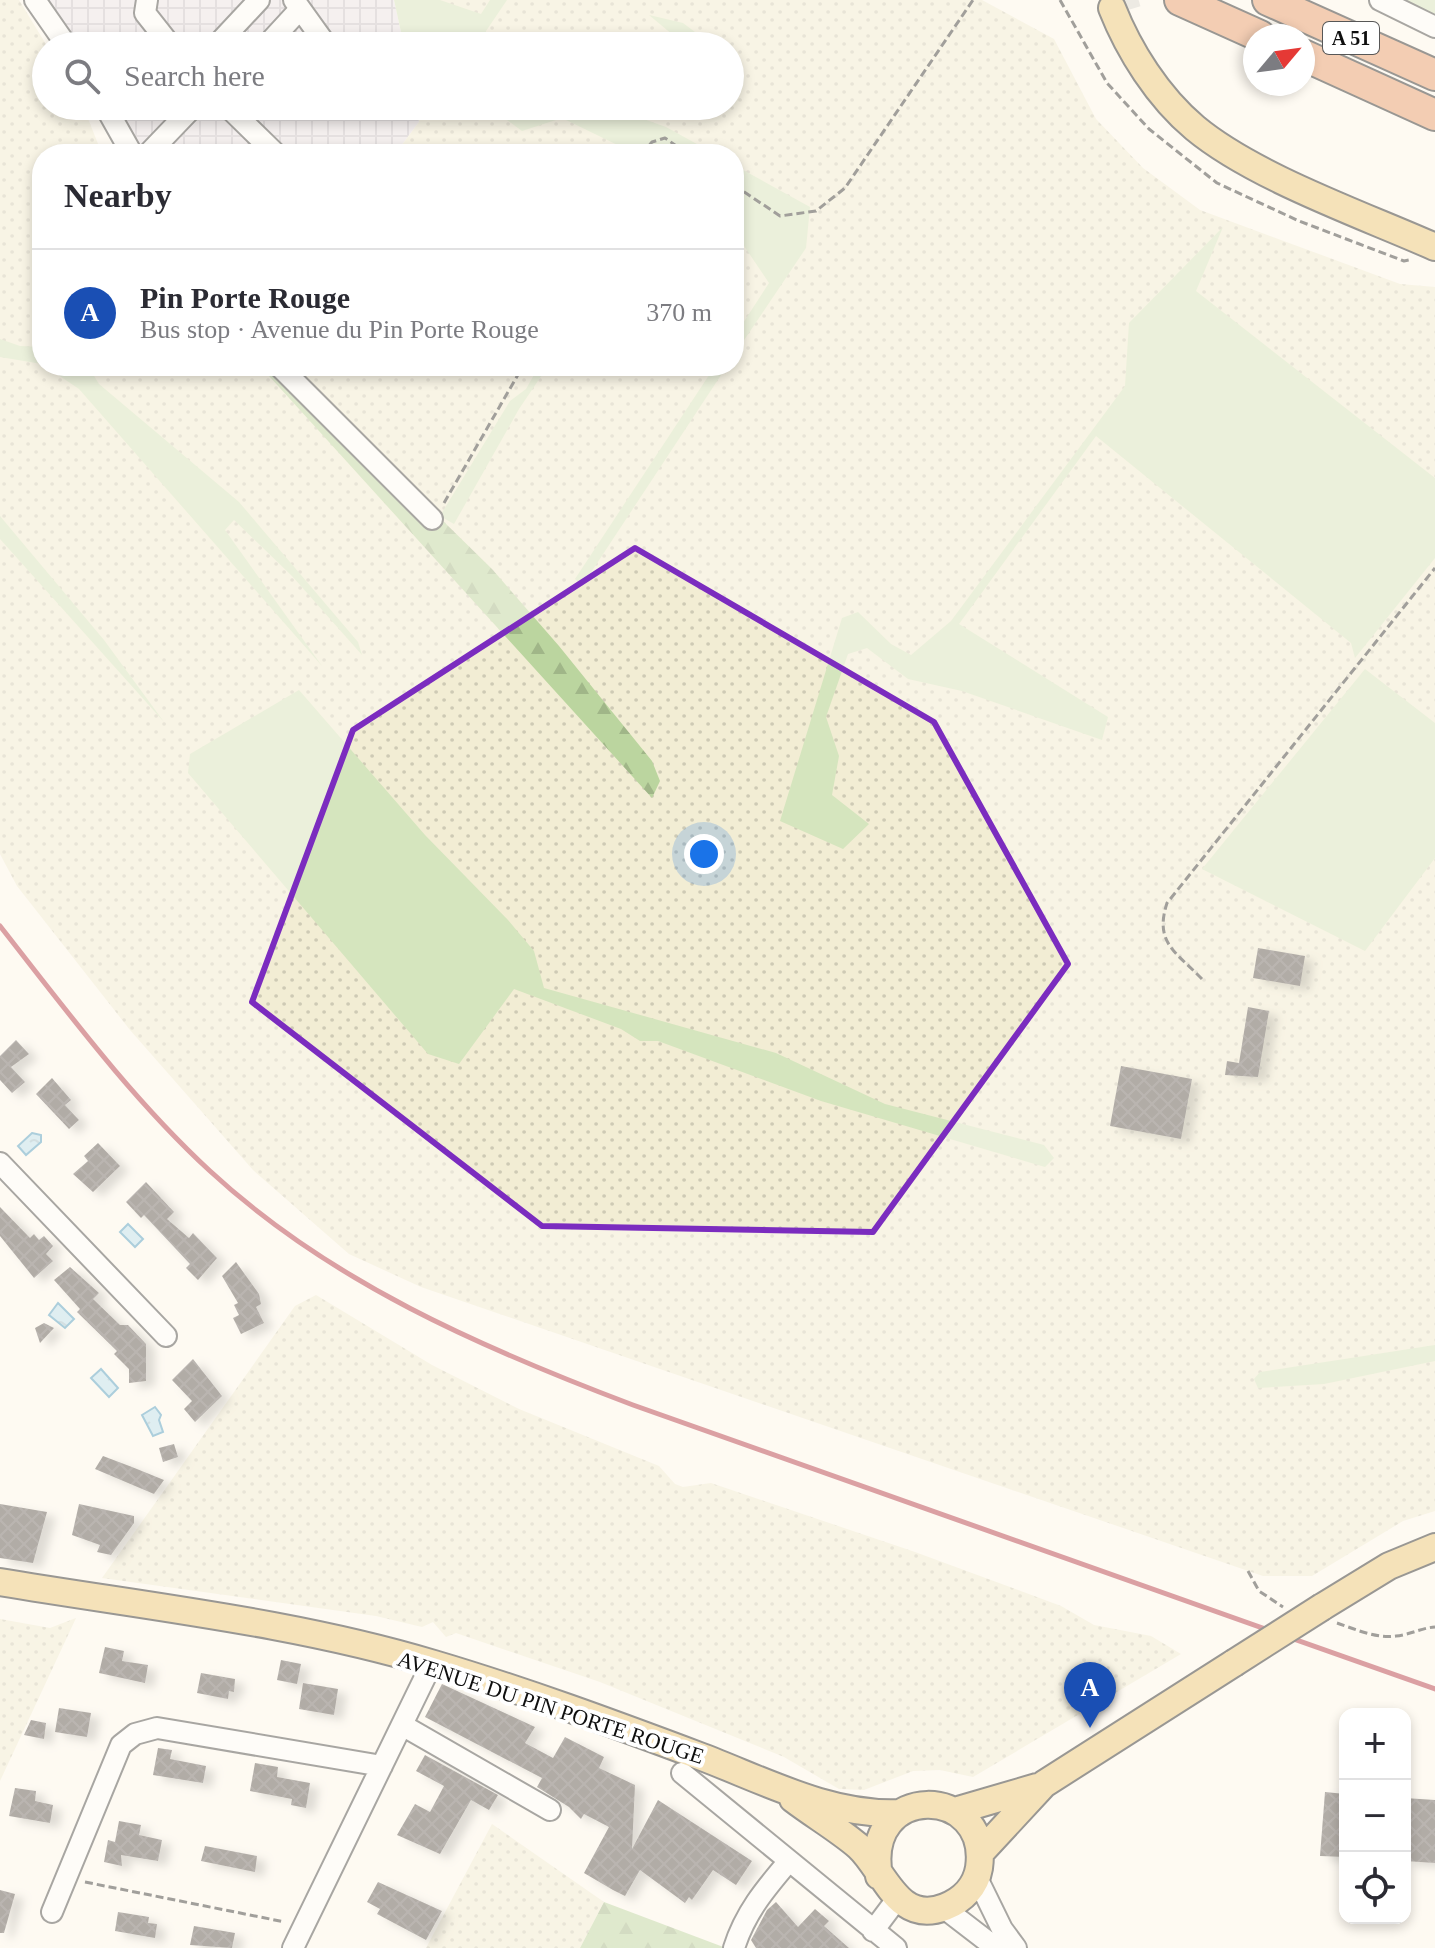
<!DOCTYPE html>
<html lang="en">
<head>
<meta charset="utf-8">
<style>
  :root { --surface:#fff; --page:#f7f7f7; --text:#2b2b33; --muted:#7c7c81; --line:#e1e1e2; --accent:#111827 }
  body { margin:0; font-family:Georgia,serif; background:var(--page); color:var(--text) }
  .controls { position:absolute; right:24px; bottom:24px; display:grid; overflow:hidden; border-radius:16px; box-shadow:0 4px 12px #0003 }
  .controls button { width:72px; height:72px; display:grid; place-items:center; padding:0; border:0; border-bottom:2px solid var(--line); background:var(--surface); color:var(--text); font:40px sans-serif }
  .compass { position:absolute; left:1243px; top:24px; width:72px; height:72px; border-radius:50%; background:var(--surface); box-shadow:0 4px 12px #0003; rotate:61deg }
  .you { position:absolute; left:704px; top:854px; width:28px; height:28px; margin:-20px; border:6px solid #fff; border-radius:50%; background:#1a73e8; box-shadow:0 0 0 12px #1a73e833 }
  .badge { display:grid; place-items:center; width:52px; height:52px; border-radius:50%; background:var(--accent); color:#fff; font-size:26px; font-weight:700 }
  .pin { position:absolute; translate:-50% -66px; filter:drop-shadow(0 2px 4px #0008) }
  .pin::after { content:''; position:absolute; top:42px; width:28px; height:24px; background:inherit; clip-path:polygon(0 0,100% 0,50% 100%) }
  .list { margin:0; padding:0; list-style:none }
  h2 { display:flex; justify-content:space-between; align-items:center; height:104px; margin:0; padding:0 32px; font-size:34px }
  h2 small { font-size:26px; font-weight:400; color:var(--muted) }
  .list li { display:grid; grid-template-columns:52px 1fr auto; gap:24px; align-items:center; box-sizing:border-box; height:128px; padding:0 32px; border-top:2px solid var(--line) }
  .list b { display:block; font-size:30px; white-space:nowrap }
  .list p { margin:0; font-size:26px; white-space:nowrap; color:var(--muted) }
  .list em { font-size:26px; font-style:normal; color:var(--muted) }
  .icon { flex:none; width:44px; height:44px; fill:none; stroke:currentColor; stroke-width:2; stroke-linecap:round; stroke-linejoin:round }
  .map { position:relative; flex:none; width:1435px; height:1948px; overflow:hidden }
  .search { position:absolute; background:var(--surface); box-shadow:0 4px 12px #0003; left:32px; top:32px; width:712px; height:88px; display:flex; align-items:center; gap:20px; box-sizing:border-box; padding:0 28px; border-radius:44px; color:var(--muted); font-size:30px }
  .panel { position:absolute; background:var(--surface); box-shadow:0 4px 12px #0003; left:32px; top:144px; width:712px; height:232px; border-radius:32px }
  .map>svg:first-child { display:block }
  .industrial { fill:url(#industrial-grid) }
  .farmland { fill:url(#farmland-dots) }
  .grass { fill:#d5e5be }
  .forest { fill:url(#forest-firs) }
  .water { fill:url(#water-ripples); stroke:#499ac0; stroke-width:2 }
  .building { fill:url(#building-cross-hatch); filter:url(#shadow) }
  .lines { fill:none; stroke-linecap:round; stroke-linejoin:round }
  .major-tunnel { stroke:#dad7d0; stroke-width:26; stroke-dasharray:26 13; stroke-linecap:butt }
  .minor-casing { stroke:#424242; stroke-width:24 }
  .major-casing { stroke:#202020; stroke-width:30 }
  .highway-casing { stroke:#202020; stroke-width:34 }
  .path { stroke:#313131; stroke-width:3; stroke-dasharray:8 4; stroke-linecap:butt }
  .minor { stroke:#fff; stroke-width:20 }
  .major { stroke:#ebc674; stroke-width:26 }
  .highway { stroke:#e69867; stroke-width:30 }
  .rail { stroke:#b23443; stroke-width:5 }
  .major-bridge-casing { stroke:#202020; stroke-width:30; stroke-linecap:butt }
  .major-bridge { stroke:#ebc674; stroke-width:26 }
  .marked { fill:none; stroke:#7b2cbf; stroke-width:6; stroke-linejoin:round }
  .labels { text-anchor:middle; stroke-width:8; stroke-linejoin:round; paint-order:stroke }
  .shield { fill:#fff; stroke:#575757; stroke-width:2 }
  .shield-label { font-size:20px; font-weight:bold; fill:#0f0f0f }
  .street-label { font-size:22px; fill:#0f0f0f; stroke:#fff }
</style>
</head>
<body>
<div class="map">
<svg width="1435" height="1948" viewBox="0 0 1435 1948">
  <defs>
    <pattern id="industrial-grid" width="8" height="8" patternUnits="userSpaceOnUse" patternTransform="scale(2)"><rect width="8" height="8" fill="#ebe4ec"/><path d="M0 4h8M4 0v8" fill="none" stroke="#c8c2c9"/></pattern>
    <pattern id="farmland-dots" width="8" height="8" patternUnits="userSpaceOnUse" patternTransform="scale(2)"><rect width="8" height="8" fill="#f2edd4"/><path d="M2 2h.1M6 6h.1" fill="none" stroke="#cecab5" stroke-width="1.8" stroke-linecap="round"/></pattern>
    <pattern id="forest-firs" width="22" height="20" patternUnits="userSpaceOnUse" patternTransform="scale(2)"><rect width="22" height="20" fill="#bbd59f"/><path d="M5 1l3.5 6h-7zM16 11l3.5 6h-7z" fill="#a0b688"/></pattern>
    <pattern id="water-ripples" width="26" height="14" patternUnits="userSpaceOnUse" patternTransform="scale(2)"><rect width="26" height="14" fill="#bbe0f0"/><path d="M2 4q2-2 4 0t4 0M15 11q2-2 4 0t4 0" fill="none" stroke="#a0bfcd"/></pattern>
    <pattern id="building-cross-hatch" width="8" height="8" patternUnits="userSpaceOnUse" patternTransform="scale(2)"><rect width="8" height="8" fill="#564f4c"/><path d="M0 0l8 8M0 8l8-8" fill="none" stroke="#696461"/></pattern>
    <filter id="shadow"><feDropShadow dx="9" dy="5" stdDeviation="4" flood-color="#0004"/></filter>
  </defs>
  <rect width="100%" height="100%" fill="#fefaf2"/>
  <path class="industrial" d="M46 0H394L404 46H77Z
    M116 106H416L419 122 395 154H145Z"/>
  <path class="farmland" d="M0 0H19L47 46 46 106H83L102 154H42V366H734V154H395L419 122V106H730V46H419V0H982L1054 39 1096 119 1143 168 1200 210 1400 284 1435 287V1511L1403 1521 1312 1576H1263L421 1287 349 1254 253 1170 130 1030 17 886 0 854Z
    M316 1295 432 1365 519 1409 659 1466 675 1484 683 1487 711 1483 915 1552 1061 1606 1094 1625 1151 1636 1181 1654 973 1777 940 1770 913 1771 864 1790 839 1789 784 1757 600 1682 456 1633 446 1637 433 1622 422 1627 376 1616 102 1578 295 1306Z
    M76 1618 0 1781V1619L50 1628Z
    M492 1824 604 1902 580 1948H426Z"/>
  <path class="grass" d="M394 0H440L481 14 490 0H507L486 31V46H404Z
    M1393 0H1435V20Z
    M649 15 683 23 703 38 673 35Z
    M488 106H607L666 127 715 154H636L562 118 522 131Z
    M734 165 810 207 806 248 734 355V337L769 283 734 231Z
    M1223 227 1196 291 1435 478V558L1355 658 1351 643 1096 436 959 624 1108 717 1102 740 962 691 908 679 867 648 848 654 826 717 839 756 832 795 869 824 843 849 780 821 842 618 858 612 891 644 911 655 951 621 1125 386 1129 323Z
    M0 339 20 346 42 347V364L0 357Z
    M45 366H88L99 384 239 502 358 642 362 655 292 576 234 520 225 530 322 666 79 389Z
    M539 366H548L519 409 454 524 440 516 510 401 526 389Z
    M715 366H727L582 586 575 579Z
    M0 516 104 640 164 722 0 539Z
    M1365 669 1435 723V858L1365 951 1202 869Z
    M299 690 425 835 508 920 534 951 544 988 776 1053 885 1104 1044 1145 1054 1158 1045 1167 821 1101 658 1041H640L621 1029 514 989 459 1064 428 1054 188 773 190 754Z
    M1435 1345V1361L1324 1384 1258 1388 1254 1379 1260 1372Z"/>
  <path class="forest" d="M260 366H272L424 521 442 520 492 569 559 646 652 761 660 781 652 798Z
    M604 1902 726 1948H580Z"/>
  <path class="water" d="M32 1133 41 1135V1142L26 1155 18 1146Z
    M128 1224 143 1239 135 1247 120 1232Z
    M58 1303 74 1319 65 1328 49 1315Z
    M101 1369 118 1388 109 1397 91 1378Z
    M155 1407 161 1415 159 1420 163 1432 153 1436 142 1415Z"/>
  <path class="building" d="M1258 948 1305 956 1300 986 1253 978Z
    M1248 1007 1269 1011 1258 1077 1225 1075 1227 1061 1239 1063Z
    M16 1040 29 1054 11 1067 25 1082 12 1093 0 1080V1056Z
    M1121 1066 1192 1079 1181 1139 1110 1126Z
    M52 1078 71 1100 65 1105 79 1120 69 1129 36 1094Z
    M98 1143 120 1166 93 1192 73 1174 88 1161 84 1156Z
    M146 1182 174 1212 167 1219 189 1238 193 1233 217 1258 198 1280 186 1268 190 1264 144 1215 141 1218 126 1202Z
    M0 1207 30 1238 34 1234 39 1240 44 1236 53 1246 46 1254 53 1261 34 1278 0 1236Z
    M236 1262 259 1294 261 1304 256 1307 264 1323 241 1334 233 1318 239 1315 234 1305 238 1303 222 1276Z
    M70 1267 99 1293 93 1299 120 1325H128L146 1344V1381L129 1383V1369L114 1354 117 1351 77 1312 80 1309 54 1280Z
    M44 1323 54 1328 40 1343 35 1328Z
    M193 1359 222 1396 195 1422 184 1409 192 1401 172 1380Z
    M174 1444 178 1457 163 1462 159 1448Z
    M103 1456 132 1467 164 1480 154 1494 95 1469Z
    M0 1504 47 1512 33 1563 0 1558Z
    M79 1504 134 1516V1523L111 1555 97 1552 100 1545 72 1535Z
    M105 1647 124 1651 122 1661 148 1665 145 1683 99 1673Z
    M281 1660 301 1664 297 1684 277 1680Z
    M201 1673 235 1679 234 1692 229 1691 228 1699 197 1693Z
    M303 1683 338 1689 334 1715 299 1709Z
    M442 1684 535 1727 525 1743 553 1758 565 1737 604 1757 599 1768 635 1785 632 1849 658 1800 752 1861 736 1885 713 1870 692 1900 689 1897 685 1903 640 1870 625 1896 613 1890 584 1873 609 1827 584 1814 581 1819 569 1807 537 1787 542 1778 425 1717Z
    M59 1708 91 1713 87 1737 55 1732Z
    M31 1720 46 1723 44 1739 24 1735Z
    M158 1748 172 1750 170 1759 206 1766 203 1783 153 1775Z
    M425 1755 498 1795 489 1810 471 1800 440 1854 397 1835 415 1804 430 1812 444 1786 416 1771Z
    M255 1763 278 1767 277 1777 310 1783 306 1808 291 1805 292 1799 250 1791Z
    M15 1788 36 1791 35 1801 53 1805 50 1823 9 1816Z
    M1325 1792 1345 1794V1857L1320 1856Z
    M1405 1798 1435 1800V1863L1405 1861Z
    M119 1821 141 1825 139 1835 162 1840 158 1861 121 1855 122 1866 104 1862 108 1840 115 1842Z
    M205 1846 257 1856 255 1872 201 1861Z
    M378 1882 442 1911 426 1940 377 1914 380 1909 367 1902Z
    M0 1890 15 1894 4 1933H0Z
    M776 1902 798 1927 815 1909 829 1921 824 1926 849 1948H756L751 1940 767 1910Z
    M118 1912 149 1917 148 1923 157 1924 155 1938 115 1931Z
    M194 1926 235 1933 232 1948 190 1945Z"/>
  <g class="lines">
    <path class="major-tunnel" d="M1125 0 1128 10"/>
    <g class="minor-casing">
      <path id="minor" d="M35 0 67 46
        M147 0 145 13 171 46
        M294 0 327 46
        M1380 0 1435 27
        M216 46 259 0
        M266 46 300 9
        M105 106 132 154
        M227 106 276 154
        M148 154 194 106
        M279 366 432 519
        M0 1163 166 1336
        M402 1725 550 1810
        M682 1773 896 1948
        M977 1878 1002 1929 1016 1948
        M944 1908 996 1948
        M52 1912 121 1745 135 1734 157 1728 382 1766
        M873 1931 897 1899
        M293 1948 432 1663
        M734 1948C745 1913 765 1889 789 1861"/>
    </g>
    <g class="major-casing">
      <path id="major" d="M1112 8C1129 51 1158 97 1195 128 1254 177 1363 215 1435 247
        M0 1582C143 1606 295 1622 434 1664 525 1691 614 1724 702 1757 765 1781 830 1816 899 1813
        M1322 1607 1389 1566 1435 1547
        M793 1799C814 1815 838 1829 858 1846 884 1869 897 1926 945 1907 963 1900 976 1886 979 1868 991 1784 862 1781 879 1876
        M955 1811 1037 1787
        M982 1851 1044 1784 1234 1663"/>
    </g>
    <g class="highway-casing">
      <path id="highway" d="M1180 0 1260 36
        M1268 0 1435 75
        M1303 55 1435 115"/>
    </g>
    <path class="path" d="M1060 0 1107 83 1149 129 1217 183 1299 221 1404 261 1409 260
      M642 154 652 142 665 138 688 154
      M734 185 780 216 816 211 845 188 973 0
      M444 503 523 366
      M1202 979C1176 952 1154 943 1167 903L1435 568
      M1248 1571 1259 1591 1283 1607
      M1337 1623C1355 1629 1376 1639 1396 1636 1409 1635 1421 1628 1435 1627
      M85 1882 285 1922"/>
    <use href="#minor" class="minor"/>
    <use href="#major" class="major"/>
    <use href="#highway" class="highway"/>
    <path class="rail" d="M0 926C66 1010 131 1098 210 1171 330 1282 482 1348 633 1405L1435 1689"/>
    <g class="major-bridge-casing">
      <path id="major-bridge" d="M1234 1663 1322 1607"/>
    </g>
    <use href="#major-bridge" class="major-bridge"/>
  </g>
  <path d="M0 0H1435V1948H0ZM635 548 934 722 1068 964 873 1232 542 1226 252 1002 353 730Z" fill="#fefaf2" fill-opacity=".55" fill-rule="evenodd"/>
  <path class="marked" d="M635 548 934 722 1068 964 873 1232 542 1226 252 1002 353 730Z"/>
  <g class="labels">
    <rect class="shield" x="1323" y="22" width="56" height="32" rx="6"/>
    <g class="shield-label">
      <text x="1351" y="45">A 51</text>
    </g>
    <g class="street-label">
      <text transform="translate(551 1707) rotate(18)" y="8">AVENUE DU PIN PORTE ROUGE</text>
    </g>
  </g>
</svg>
<div class="controls">
<button>+</button>
<button>−</button>
<button><svg class="icon" aria-label="locate" viewBox="0 0 24 24"><circle cx="12" cy="12" r="6"/><path d="M12 2v4M12 18v4M2 12h4M18 12h4"/></svg></button>
</div>
<svg class="compass" viewBox="-18 -18 36 36"><path d="M0-13l5 13h-10z" fill="#e53935"/><path d="M0 13l5-13h-10z" fill="#7c7c81"/></svg>
<div class="you"></div>
<div class="pin badge" style="left:1090px;top:1728px;background:#1a4fb4">A</div>
<div class="search"><svg class="icon" aria-label="search" viewBox="0 0 24 24"><circle cx="10" cy="10" r="6"/><path d="M15 15l6 6"/></svg>Search here</div>
<section class="panel">
<h2>Nearby<small></small></h2>
<ul class="list">
<li><span class="badge" style="background:#1a4fb4">A</span><div><b>Pin Porte Rouge</b><p>Bus stop · Avenue du Pin Porte Rouge</p></div><em>370 m</em></li>
</ul>
</section>
</div>
</body>
</html>
